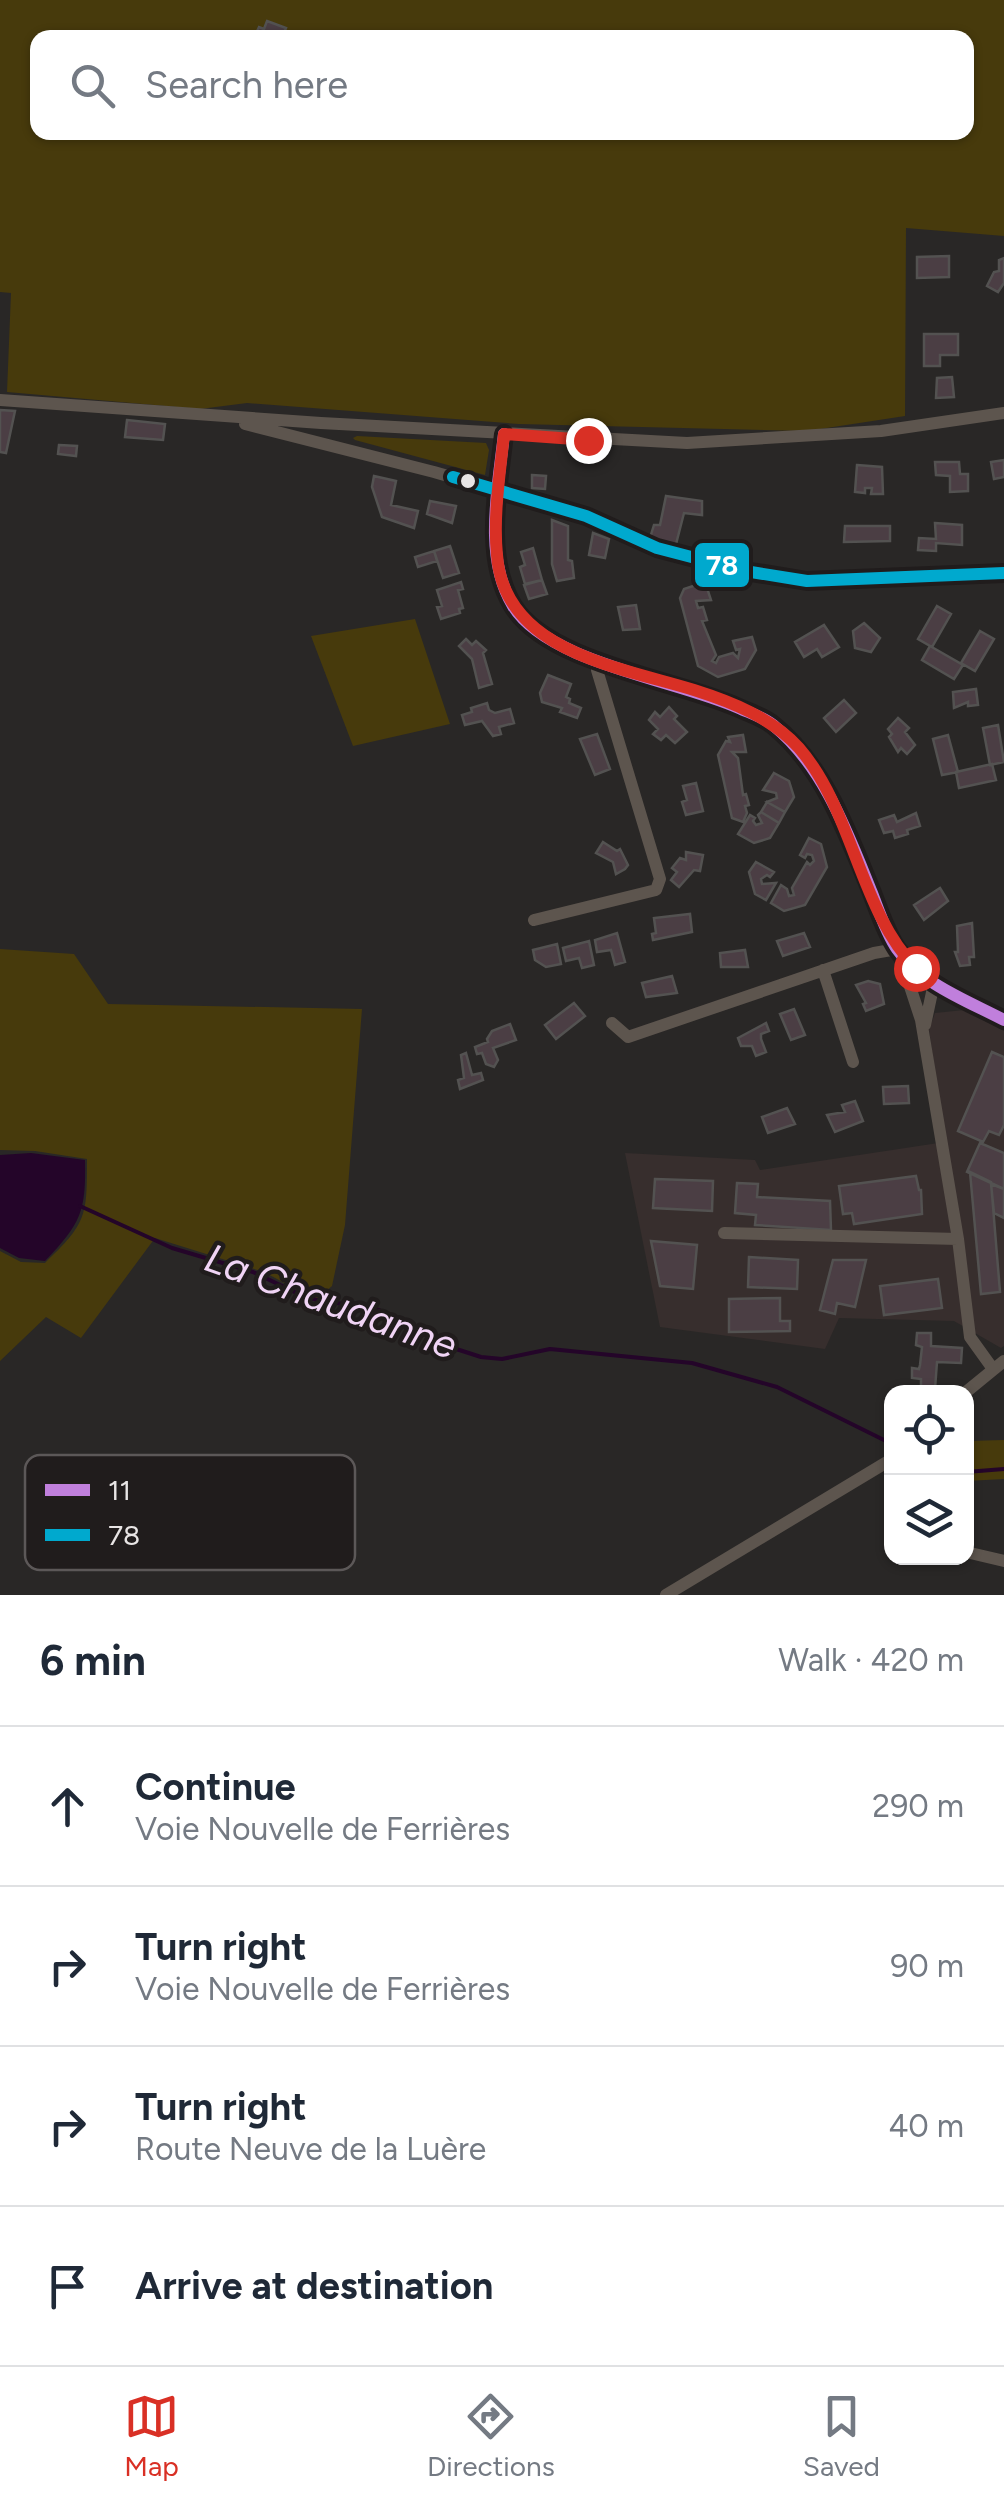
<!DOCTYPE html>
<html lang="en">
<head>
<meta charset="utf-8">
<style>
  :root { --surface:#fff; --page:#f2f2f3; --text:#1f2937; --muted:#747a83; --line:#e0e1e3; --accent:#d93025 }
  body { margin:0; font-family:Figtree,sans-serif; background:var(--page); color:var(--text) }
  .controls { position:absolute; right:30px; bottom:30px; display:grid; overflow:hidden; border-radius:20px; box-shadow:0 2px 8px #0004 }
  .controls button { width:90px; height:90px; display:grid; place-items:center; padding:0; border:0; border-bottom:2px solid var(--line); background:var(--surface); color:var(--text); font:50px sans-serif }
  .stop { position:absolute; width:30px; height:30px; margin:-22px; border:8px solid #d93025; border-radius:50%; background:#fff }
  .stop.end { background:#d93025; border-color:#fff; box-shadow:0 2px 10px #0008 }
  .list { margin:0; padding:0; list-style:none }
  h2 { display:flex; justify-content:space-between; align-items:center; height:130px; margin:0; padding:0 40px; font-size:42px }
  h2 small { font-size:32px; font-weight:400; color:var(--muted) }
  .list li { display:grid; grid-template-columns:65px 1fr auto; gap:30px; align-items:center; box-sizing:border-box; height:160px; padding:0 40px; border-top:2px solid var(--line) }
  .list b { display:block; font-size:38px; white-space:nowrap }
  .list p { margin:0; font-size:32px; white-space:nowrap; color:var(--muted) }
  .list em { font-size:32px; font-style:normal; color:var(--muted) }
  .icon { flex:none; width:55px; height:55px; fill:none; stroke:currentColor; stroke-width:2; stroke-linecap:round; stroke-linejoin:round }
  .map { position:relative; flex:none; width:1004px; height:1595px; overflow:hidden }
  .search { position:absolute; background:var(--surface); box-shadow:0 2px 8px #0004; left:30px; right:30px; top:30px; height:110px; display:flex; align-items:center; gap:25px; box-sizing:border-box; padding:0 35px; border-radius:20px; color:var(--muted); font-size:38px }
  .sheet { height:770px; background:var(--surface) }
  nav { display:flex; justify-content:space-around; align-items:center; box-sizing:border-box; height:140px; border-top:2px solid var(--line); background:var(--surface); font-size:28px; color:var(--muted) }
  nav a { display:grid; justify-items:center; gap:5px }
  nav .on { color:var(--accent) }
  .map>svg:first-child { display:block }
  .built { fill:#372e2d }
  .green { fill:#473a0c; fill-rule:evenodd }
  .water { fill:#240529 }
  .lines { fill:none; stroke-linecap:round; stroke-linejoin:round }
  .stream { stroke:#240529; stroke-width:4 }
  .building { fill:#4b3e44; stroke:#535251; stroke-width:2.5 }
  .minor { stroke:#5d554e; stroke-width:12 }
  .bus-1-casing { stroke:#201c1c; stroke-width:20 }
  .bus-2-casing { stroke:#201c1c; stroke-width:20 }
  .bus-1 { stroke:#c07fdc; stroke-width:12 }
  .bus-2 { stroke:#00a9ce; stroke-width:12 }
  .route { stroke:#d93025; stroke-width:12 }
  .bus-dot { fill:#e8e5e5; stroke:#201c1c; stroke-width:4 }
  .labels { text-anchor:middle; stroke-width:9; stroke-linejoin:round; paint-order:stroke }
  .water-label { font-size:40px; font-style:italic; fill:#f0d4f5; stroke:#201c1c }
  .key { fill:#201c1c; stroke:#5c5858; stroke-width:2.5 }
  .key-label { font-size:28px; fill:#e8e5e5 }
  .line-badge { stroke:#201c1c; stroke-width:4 }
  .badge-label { font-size:28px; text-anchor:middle; font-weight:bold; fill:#fff }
</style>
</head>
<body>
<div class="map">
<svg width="1004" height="1595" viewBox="0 0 1004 1595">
  <rect width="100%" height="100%" fill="#292726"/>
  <path class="built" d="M964 1010 1004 1031V1346L1001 1348 954 1321 839 1318 825 1349 660 1327 625 1153 755 1160 760 1170 945 1142 929 1030 935 1013Z"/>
  <path class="green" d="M0 0H1004V236L906 228 905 416 807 431 519 424 247 403 200 409 7 392 11 293 0 292ZM38 38H966V132H38Z
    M357 436 486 443 489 450 485 475 355 440 353 438Z
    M415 619 450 724 353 746 311 636Z
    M0 949 74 954 108 1004 362 1009 345 1225 332 1286 316 1300 264 1272 155 1238 81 1338 46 1317 0 1361V1251L21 1262 45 1263C87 1223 87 1216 87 1159L35 1151 0 1150Z
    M1004 1440V1479L967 1481V1441Z"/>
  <path class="water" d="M31 1153 85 1160C86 1212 81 1223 45 1261L19 1258 0 1248V1155Z"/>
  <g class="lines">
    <path class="stream" d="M80 1206 172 1248 253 1272 307 1298 379 1310 447 1346 481 1357 502 1359 550 1349 692 1363 777 1387 892 1444
      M966 1472 1004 1469"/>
  </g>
  <path class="building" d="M267 21 286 28 282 38H254L259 27 264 29Z
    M949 256V277L917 278V257Z
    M1004 258V283L998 292 987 286 994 272 999 271V260Z
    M924 334H958V355H940V366H924Z
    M952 377 954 397 936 398 937 378Z
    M0 410 15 411 6 453 0 452Z
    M127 420 165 424 163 440 125 437Z
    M59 445 77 446 76 456 58 454Z
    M1004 460V477L994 479 991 462Z
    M935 462H959L960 474H968V491L950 492V476L936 475Z
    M857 465 882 467 883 494H871L872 488H865V493L855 492Z
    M532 475 546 476 545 489 532 488Z
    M374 476 396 481 391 505 418 511 414 528 382 517 372 487Z
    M666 496 702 501V515L684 513 675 548 650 538 654 525H660Z
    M430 501 456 506 452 523 427 514Z
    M552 520 568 526V560L572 561 574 578 557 581 552 564Z
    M935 523 962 525V545L936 543V551L918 550 919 538 936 539Z
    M845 526H890V541L844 542Z
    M593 533 609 539 605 558 589 555Z
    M450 546 459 573 443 578 434 551Z
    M533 548 542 580 525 584 520 567 525 565 521 552Z
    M434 551 437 561 418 567 415 557Z
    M542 580 547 594 529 599 524 585Z
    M461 582 463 589 458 590 463 608 459 609 460 613 441 619 437 607 442 606 437 590Z
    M699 584 706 585 711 600 696 601 698 608 703 607 707 620 702 621 716 655 712 661 716 663 719 657 733 653 738 658 740 649 736 650 733 641 752 637 756 650 745 669 718 677 698 666 680 598 684 589Z
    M636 605 640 629 623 630 618 607Z
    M937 606 951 614 932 647 918 639Z
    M864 623 880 638 871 652 855 648 853 631Z
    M824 625 839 647 822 657 817 649 804 657 795 642Z
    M980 631 994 639 975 671 961 663Z
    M466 639 472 645 476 641 486 650 483 653 492 684 479 688 472 659 459 646Z
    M930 646 963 665 954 679 922 660Z
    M548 675 571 684 566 697 570 699 569 703 581 708 577 718 560 712 562 708 542 702 540 693Z
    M976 689 978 705 968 706V702L954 708 953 692Z
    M844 700 856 713 836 732 824 718Z
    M487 703 489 710 495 713 510 709 514 723 499 727 501 734 493 736 482 721 465 725 462 715 472 712 471 708Z
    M669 707 677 716 674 719 687 732 675 743 666 735 661 740 653 734 658 729 649 720 655 712 660 717Z
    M898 718 909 728 905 732 915 745 907 754 901 748 898 752 889 737 892 734 888 729Z
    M998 725 1004 762 990 765 983 728Z
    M597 734 610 769 595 775 580 739Z
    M743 735 746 752H732L738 758 743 795 746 794 749 805 745 806 747 813 743 822 732 818 718 755 726 741 730 742 728 737Z
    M948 735 958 772 942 775 933 739Z
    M992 764 996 780 959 788 956 772Z
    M774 773 789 781 794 797 785 812 767 802 777 798 776 793 763 790Z
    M696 783 703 811 686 815 682 802 687 800 683 786Z
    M767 802 785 812 779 823 761 812Z
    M761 812 779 823 770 838 754 843 738 834 750 815 755 818 753 821 756 825 762 823 758 815Z
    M916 813 920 826 907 830 908 834 895 838 893 831 884 833 879 820 894 815 897 822Z
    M809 838 821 844 827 867 805 905 784 911 771 903 781 885 787 889 789 896 794 895 792 888 807 862 810 865 814 861 812 855 807 854 805 858 800 855Z
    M603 842 617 851 620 849 628 865 625 869 616 874 613 862 596 853Z
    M686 852 703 855 700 871 694 870 679 887 671 880 677 872 672 868 680 858 686 860Z
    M756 862 774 872 770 877 767 875 761 879 762 884 776 883 766 900 755 894 749 872Z
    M940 888 948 901 924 920 914 905Z
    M690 914 692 932 653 940 652 934 656 933 654 918Z
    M972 923 974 957H969L970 965 960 966 955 952H958L957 926Z
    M617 933 625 962 615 965 611 950 597 952 595 940Z
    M804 933 810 947 783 956 777 941Z
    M589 941 594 965 582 968 579 958 566 961 563 948Z
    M557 944 561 964 546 967 535 960 533 950Z
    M745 950 748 967H721L720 953Z
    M672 976 677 993 646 997 642 983Z
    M868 981 880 984 884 1004 866 1011 863 1004 866 1003 856 985Z
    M574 1003 585 1016 556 1039 545 1025Z
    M794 1009 805 1035 791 1040 780 1014Z
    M766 1023 769 1031 761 1034V1039L766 1052 756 1056 752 1046H741L738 1038Z
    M510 1024 516 1040 493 1048 498 1060 494 1067 486 1064 482 1053 477 1054 475 1047 488 1042 487 1039 492 1031Z
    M992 1052 1004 1057V1125L999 1135 989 1131 983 1142 958 1131Z
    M466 1053 472 1075 481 1073 483 1080 460 1089 458 1080 464 1078 461 1055Z
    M908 1086 909 1103 884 1104 883 1087Z
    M855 1101 863 1121 835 1132 827 1115 845 1112 842 1105Z
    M787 1108 795 1124 768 1133 762 1117Z
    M980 1143 1004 1153V1189L967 1172Z
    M970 1172 991 1182 1000 1292 981 1294Z
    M916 1176 919 1190H921L922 1214 854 1224 852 1213 843 1214 839 1186Z
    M655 1179 713 1181 712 1211 653 1208Z
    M737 1183 758 1184 757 1197 830 1201 831 1230 755 1225 756 1215 735 1213Z
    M991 1184 1004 1189V1218L994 1213Z
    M651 1241 697 1245 693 1289 660 1286Z
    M749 1257 798 1260 797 1289 748 1287Z
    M833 1260H866L855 1307 837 1303 835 1314 820 1310Z
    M938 1279 942 1308 884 1315 880 1286Z
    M780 1298V1321H790V1331L729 1332V1299Z
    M917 1333H931V1346L962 1348 961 1363 937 1362 935 1389 921 1388V1379L912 1378V1368L919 1369 920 1365 922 1347 916 1345Z"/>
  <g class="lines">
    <path class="minor" d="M0 400 321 423 687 443 881 431 1004 413
      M245 424 434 472 586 516 657 548 745 571 807 581 1004 573
      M504 434C498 488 483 557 513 606 548 663 677 680 739 708 750 713 763 717 773 725 824 766 848 834 872 893 879 911 886 933 897 949 921 984 968 1001 1004 1020
      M534 920 656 890 660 879 597 670 600 661
      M900 956 921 1020 958 1239 970 1337 993 1369
      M823 970 853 1062
      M612 1023 628 1037 874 953 897 949
      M925 1025 934 983
      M724 1233 958 1239
      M966 1392 1004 1361
      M966 1552 1004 1561
      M666 1595 892 1459"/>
    <g class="bus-1-casing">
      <path id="bus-1" d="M504 434C498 488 483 557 513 606 548 663 677 680 739 708 750 713 763 717 773 725 824 766 848 834 872 893 879 911 886 933 897 949 921 984 968 1001 1004 1020"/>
    </g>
    <g class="bus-2-casing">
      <path id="bus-2" d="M453 477 586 516 657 548 745 571 807 581 1004 573"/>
    </g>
    <use href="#bus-1" class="bus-1"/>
    <use href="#bus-2" class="bus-2"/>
  </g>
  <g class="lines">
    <path class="route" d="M588 440 504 434C500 474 493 515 497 555 504 652 620 667 694 690 732 702 772 718 799 748 853 810 860 912 916 968"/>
  </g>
  <circle class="bus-dot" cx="468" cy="481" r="9"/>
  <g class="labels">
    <g class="water-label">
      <text transform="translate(331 1301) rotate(20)" y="14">La Chaudanne</text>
    </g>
  </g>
  <rect x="25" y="1455" width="330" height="115" rx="15" class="key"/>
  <rect x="45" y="1484" width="45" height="12" fill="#c07fdc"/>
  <rect x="45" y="1529" width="45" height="12" fill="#00a9ce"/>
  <g class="key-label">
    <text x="108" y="1500">11</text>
    <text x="108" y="1545">78</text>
  </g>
  <rect class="line-badge" x="693" y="541" width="58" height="48" rx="10" fill="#00a9ce"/>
  <g class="badge-label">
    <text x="722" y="575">78</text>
  </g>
</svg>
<div class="controls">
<button><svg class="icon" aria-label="locate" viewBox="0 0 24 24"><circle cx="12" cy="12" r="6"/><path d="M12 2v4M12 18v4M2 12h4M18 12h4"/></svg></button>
<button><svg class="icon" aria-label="layers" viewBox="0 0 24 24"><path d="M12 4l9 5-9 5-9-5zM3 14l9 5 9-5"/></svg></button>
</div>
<div class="stop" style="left:916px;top:968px"></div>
<div class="stop end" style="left:588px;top:440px"></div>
<div class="search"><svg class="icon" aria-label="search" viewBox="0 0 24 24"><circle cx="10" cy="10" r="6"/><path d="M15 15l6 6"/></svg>Search here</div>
</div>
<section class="sheet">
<h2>6 min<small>Walk · 420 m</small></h2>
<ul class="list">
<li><svg class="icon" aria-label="ahead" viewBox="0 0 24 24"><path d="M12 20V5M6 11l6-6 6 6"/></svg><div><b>Continue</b><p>Voie Nouvelle de Ferrières</p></div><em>290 m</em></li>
<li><svg class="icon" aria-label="right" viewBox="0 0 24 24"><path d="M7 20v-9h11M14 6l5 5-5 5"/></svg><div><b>Turn right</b><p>Voie Nouvelle de Ferrières</p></div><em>90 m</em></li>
<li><svg class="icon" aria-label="right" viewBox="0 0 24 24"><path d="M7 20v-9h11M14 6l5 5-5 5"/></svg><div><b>Turn right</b><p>Route Neuve de la Luère</p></div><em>40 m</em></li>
<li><svg class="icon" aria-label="arrive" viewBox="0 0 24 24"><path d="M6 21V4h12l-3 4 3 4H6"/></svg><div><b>Arrive at destination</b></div></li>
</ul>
</section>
<nav>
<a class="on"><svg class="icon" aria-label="map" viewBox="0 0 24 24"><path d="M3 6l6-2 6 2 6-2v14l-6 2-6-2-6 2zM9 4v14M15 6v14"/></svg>Map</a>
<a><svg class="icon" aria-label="directions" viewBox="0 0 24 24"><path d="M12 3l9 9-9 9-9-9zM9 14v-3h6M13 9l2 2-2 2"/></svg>Directions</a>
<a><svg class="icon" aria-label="saved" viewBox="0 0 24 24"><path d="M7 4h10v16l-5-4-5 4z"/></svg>Saved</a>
</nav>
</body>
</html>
